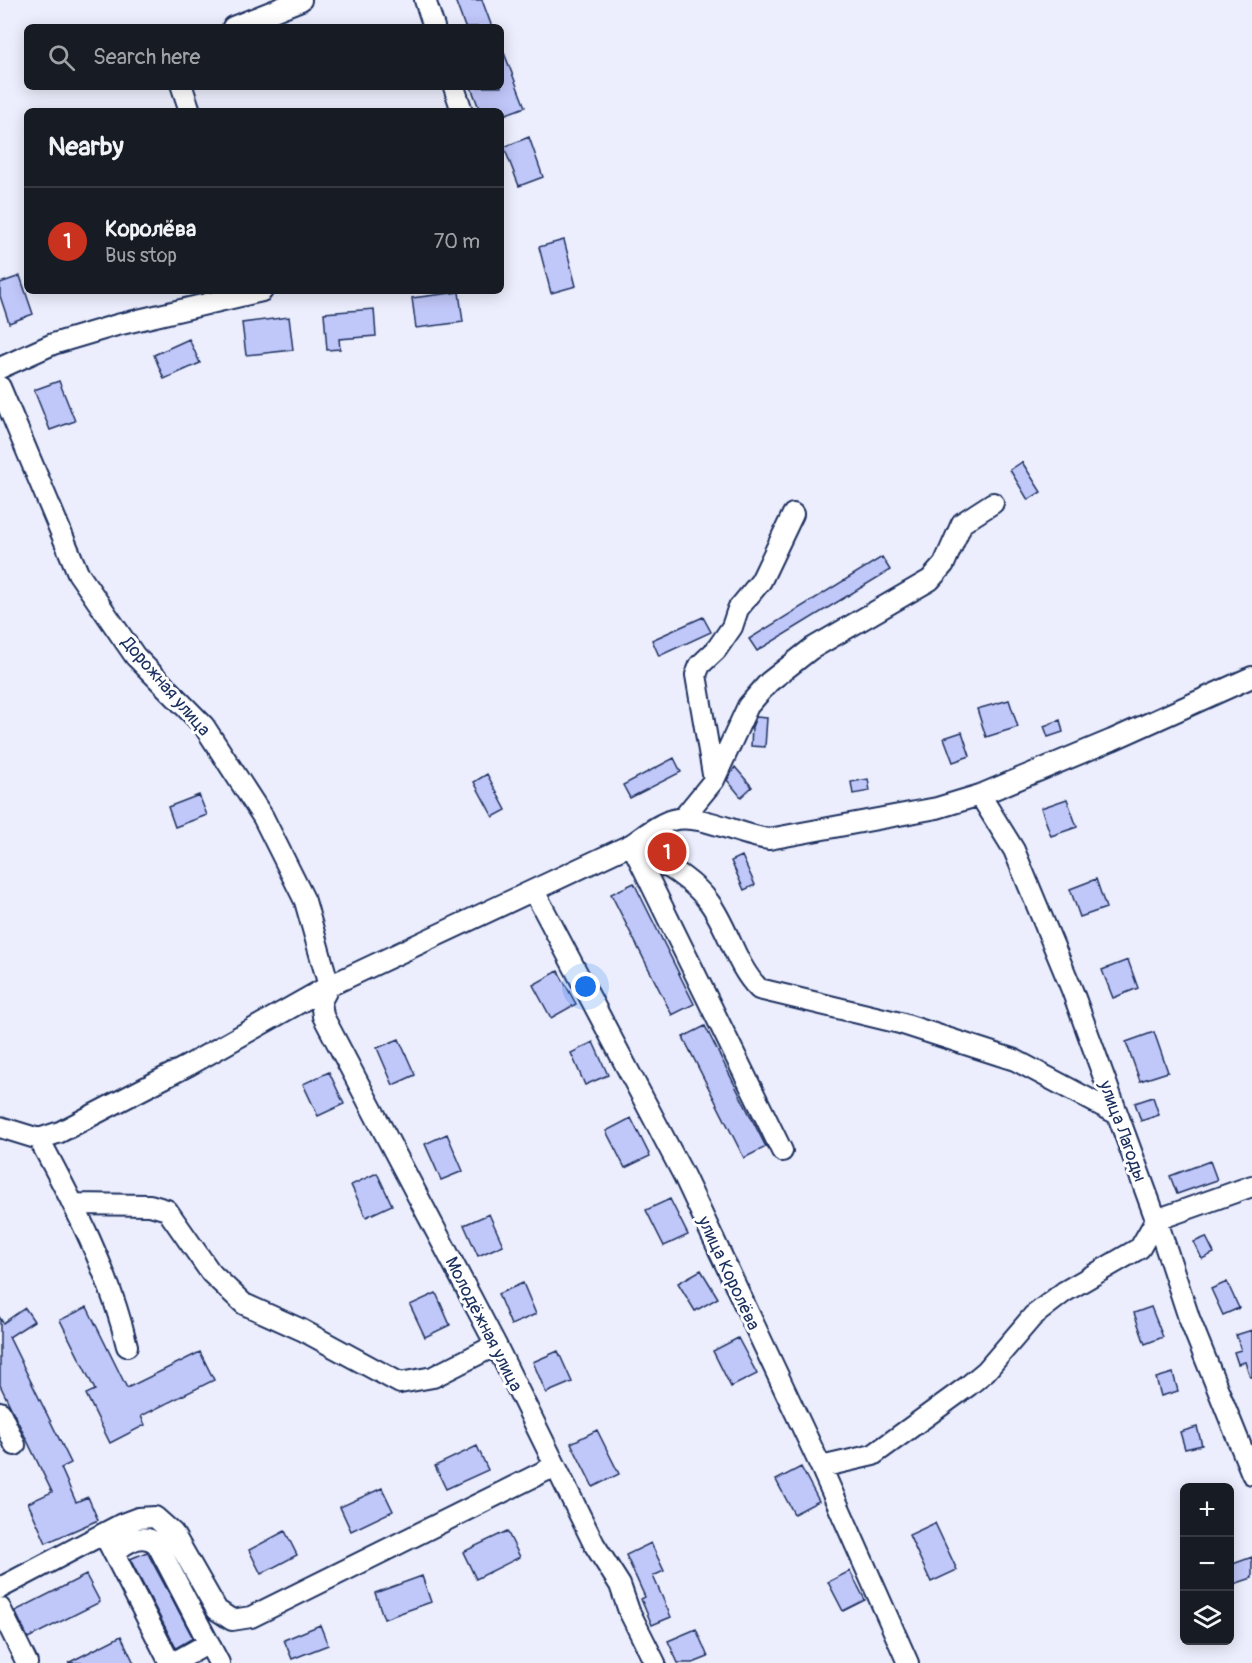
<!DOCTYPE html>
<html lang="en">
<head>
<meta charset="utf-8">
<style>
  :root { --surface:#171b24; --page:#242831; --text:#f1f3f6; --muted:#9ea1a6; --line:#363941; --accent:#c8321e }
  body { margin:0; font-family:Pangolin,sans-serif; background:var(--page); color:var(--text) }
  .controls { position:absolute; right:18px; bottom:18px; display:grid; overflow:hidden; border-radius:9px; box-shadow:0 3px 15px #0003 }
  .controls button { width:54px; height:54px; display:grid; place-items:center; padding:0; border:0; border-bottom:2px solid var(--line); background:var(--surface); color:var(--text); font:30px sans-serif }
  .you { position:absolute; left:586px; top:987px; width:21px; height:21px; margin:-15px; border:4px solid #fff; border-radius:50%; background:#1a73e8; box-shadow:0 0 0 9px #1a73e833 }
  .badge { display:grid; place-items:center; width:39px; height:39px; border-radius:50%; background:var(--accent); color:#fff; font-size:20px; font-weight:700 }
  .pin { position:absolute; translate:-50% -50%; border:3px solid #fff; box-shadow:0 2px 6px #0006 }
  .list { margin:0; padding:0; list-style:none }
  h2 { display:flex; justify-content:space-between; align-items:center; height:78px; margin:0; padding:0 24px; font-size:26px }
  h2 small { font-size:20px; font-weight:400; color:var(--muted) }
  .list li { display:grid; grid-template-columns:39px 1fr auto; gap:18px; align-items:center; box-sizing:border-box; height:108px; padding:0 24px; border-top:2px solid var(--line) }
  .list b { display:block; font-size:22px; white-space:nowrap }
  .list p { margin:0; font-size:20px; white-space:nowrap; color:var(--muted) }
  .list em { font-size:20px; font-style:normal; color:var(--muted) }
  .icon { flex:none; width:33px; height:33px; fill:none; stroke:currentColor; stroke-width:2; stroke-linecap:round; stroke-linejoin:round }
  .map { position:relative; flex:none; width:1252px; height:1663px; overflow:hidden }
  .search { position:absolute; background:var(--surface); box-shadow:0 3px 15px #0003; left:24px; top:24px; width:480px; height:66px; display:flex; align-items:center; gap:15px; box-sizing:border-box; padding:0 21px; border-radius:9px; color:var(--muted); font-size:22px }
  .panel { position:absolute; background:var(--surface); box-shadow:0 3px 15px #0003; left:24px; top:108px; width:480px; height:186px; border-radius:9px }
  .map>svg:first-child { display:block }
  .building { fill:#c0c7f9; stroke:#1b2f5e; stroke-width:1.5 }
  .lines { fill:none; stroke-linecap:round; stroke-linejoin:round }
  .minor-casing { stroke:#1b2f5e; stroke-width:24 }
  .minor { stroke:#fff; stroke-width:20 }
  .labels { text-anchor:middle; stroke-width:6; stroke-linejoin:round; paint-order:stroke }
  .street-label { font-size:18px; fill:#1b2f5e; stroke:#fff }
</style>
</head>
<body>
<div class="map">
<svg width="1252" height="1663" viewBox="0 0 1252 1663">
  <rect width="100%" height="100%" fill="#eceefd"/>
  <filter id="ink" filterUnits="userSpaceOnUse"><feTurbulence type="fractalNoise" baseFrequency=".0167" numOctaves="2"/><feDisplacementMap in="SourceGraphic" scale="12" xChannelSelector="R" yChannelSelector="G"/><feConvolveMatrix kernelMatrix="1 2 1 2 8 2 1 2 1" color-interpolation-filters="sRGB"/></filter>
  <g filter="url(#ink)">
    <path class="building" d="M455 0H482L492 27H465Z
      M501 45 525 107 501 116V111H480L471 87H501Z
      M529 137 543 177 519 186 504 147Z
      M564 240 576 286 551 293 539 247Z
      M20 276 33 314 9 323 0 296V283Z
      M459 292 463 322 416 328 412 298Z
      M374 309 376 336 339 339 340 349 327 350 324 313Z
      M289 317 293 350 246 355 242 323Z
      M189 339 200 363 164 379 154 355Z
      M59 381 75 421 50 430 34 390Z
      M1022 462 1041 492 1028 500 1010 470Z
      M882 557 890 570 757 651 749 639Z
      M703 617 711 632 659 656 652 640Z
      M1009 700 1018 727 986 737 977 709Z
      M756 717 767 718 765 747 751 746 752 727Z
      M1060 720 1063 732 1048 737 1044 726Z
      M962 732 970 756 953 762 944 738Z
      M674 758 681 772 630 798 623 785Z
      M735 767 752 787 741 797 727 780Z
      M487 774 506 810 493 817 474 782Z
      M868 779 870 791 853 794 851 782Z
      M199 795 207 815 175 827 168 807Z
      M1067 799 1077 827 1051 836 1041 808Z
      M742 856 755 885 744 890 731 861Z
      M1096 879 1106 908 1080 917 1070 889Z
      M634 883 694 1004 672 1015 611 894Z
      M1128 960 1138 988 1113 998 1102 970Z
      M558 971 576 1004 551 1018 533 985Z
      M705 1026 766 1147 744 1158 683 1037Z
      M1154 1032 1168 1072 1140 1081 1126 1042Z
      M399 1039 415 1075 393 1085 377 1048Z
      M593 1042 608 1075 585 1085 571 1053Z
      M329 1072 344 1104 318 1116 303 1084Z
      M1153 1097 1159 1115 1141 1121 1135 1103Z
      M631 1118 650 1156 625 1168 606 1131Z
      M447 1134 463 1171 441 1180 425 1144Z
      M1210 1161 1217 1180 1177 1194 1170 1176Z
      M377 1173 392 1205 366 1217 351 1185Z
      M670 1199 688 1235 664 1246 646 1210Z
      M489 1214 503 1245 478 1256 464 1225Z
      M1206 1237 1214 1253 1202 1259 1194 1242Z
      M701 1270 718 1298 695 1311 678 1283Z
      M1227 1282 1239 1308 1223 1315 1211 1289Z
      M523 1283 536 1314 511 1325 498 1294Z
      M436 1293 450 1325 425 1337 410 1305Z
      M87 1307 127 1388 200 1352 214 1380 141 1416 145 1425 110 1443 86 1394 95 1390 60 1320Z
      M1151 1307 1163 1337 1145 1344 1134 1313Z
      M25 1308 34 1321 9 1337 71 1463 61 1468 76 1502 88 1497 98 1520 46 1543 28 1503 52 1492 0 1385V1318L3 1323Z
      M1252 1330V1377H1250L1245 1362 1238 1364 1234 1352 1241 1350 1236 1335Z
      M738 1338 757 1374 731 1387 713 1351Z
      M558 1351 572 1382 546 1393 533 1362Z
      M1173 1373 1178 1391 1161 1396 1156 1378Z
      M1197 1427 1202 1445 1185 1449 1180 1432Z
      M597 1430 619 1474 593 1487 571 1443Z
      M477 1446 488 1470 446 1489 435 1466Z
      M801 1467 819 1501 794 1514 776 1480Z
      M382 1488 393 1511 351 1531 340 1507Z
      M935 1523 957 1570 931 1582 909 1535Z
      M285 1531 297 1555 261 1574 249 1550Z
      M507 1531 520 1557 476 1579 463 1552Z
      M651 1543 664 1571 653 1576 671 1617 652 1625 641 1599 645 1597 626 1555Z
      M147 1552 193 1638 176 1648 130 1559Z
      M1252 1557V1578L1234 1584 1230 1565Z
      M850 1571 865 1600 843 1611 828 1582Z
      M86 1575 100 1602 28 1638 15 1611Z
      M422 1576 431 1602 384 1619 375 1593Z
      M320 1625 328 1645 292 1659 284 1640Z
      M696 1629 708 1657 693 1663H678L668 1641Z
      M121 1636 134 1663H68Z"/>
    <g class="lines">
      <g class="minor-casing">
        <path id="minor" d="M425 0 434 27
          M233 27 301 0
          M182 87 190 111
          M454 87 462 111
          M0 368 53 344 117 325 262 291
          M0 387 78 573 135 656 204 726 263 817 305 901 329 986
          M714 780 696 675 700 665 716 650 732 627 738 609 761 581 793 514
          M980 795 1014 850 1072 990 1161 1233 1189 1318 1252 1474
          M683 818 714 780 748 706 769 682 811 649 930 580 944 564 962 523 993 503
          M632 844C657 861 691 877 709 902 729 929 735 965 759 989L900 1023 1015 1060 1117 1114
          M633 847 782 1151
          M534 891 684 1176 821 1467 908 1663
          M329 986 321 1001 323 1016 496 1345 594 1544 620 1585 629 1611 655 1663
          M0 1127 39 1139 60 1132 189 1065 329 986 632 844C644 836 658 824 672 820 699 812 740 836 769 839L937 808 980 795 1112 740 1252 677
          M39 1139C74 1204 110 1273 127 1346
          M74 1204 150 1205 167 1210 211 1273 244 1304 302 1330 400 1383 433 1377 496 1345
          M0 1412 15 1445
          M821 1467 873 1455 968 1386 986 1371 1033 1316 1064 1292 1140 1248 1156 1220 1252 1186
          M107 1540 170 1663
          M113 1552C128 1543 141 1531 157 1544L219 1663
          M0 1588 122 1524 138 1518 155 1517 173 1533 217 1610 232 1620 251 1617 555 1466
          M0 1608 27 1663
          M173 1663 209 1643"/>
      </g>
      <use href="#minor" class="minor"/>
    </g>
  </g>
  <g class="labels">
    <g class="street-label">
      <text transform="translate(166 686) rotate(49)" y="6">Дорожная улица</text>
      <text transform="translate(1123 1131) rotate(70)" y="6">улица Лагоды</text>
      <text transform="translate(729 1273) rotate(65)" y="6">улица Королёва</text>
      <text transform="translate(484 1324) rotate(63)" y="6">Молодёжная улица</text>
    </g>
  </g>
</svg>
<div class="controls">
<button>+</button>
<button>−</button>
<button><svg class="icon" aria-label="layers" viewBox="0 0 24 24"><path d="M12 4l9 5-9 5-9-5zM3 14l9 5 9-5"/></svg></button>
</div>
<div class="you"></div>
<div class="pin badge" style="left:667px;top:852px">1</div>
<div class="search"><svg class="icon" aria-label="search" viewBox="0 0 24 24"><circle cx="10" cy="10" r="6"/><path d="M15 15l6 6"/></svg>Search here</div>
<section class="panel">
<h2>Nearby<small></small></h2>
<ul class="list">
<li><span class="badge">1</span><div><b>Королёва</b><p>Bus stop</p></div><em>70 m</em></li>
</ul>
</section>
</div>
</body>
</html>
